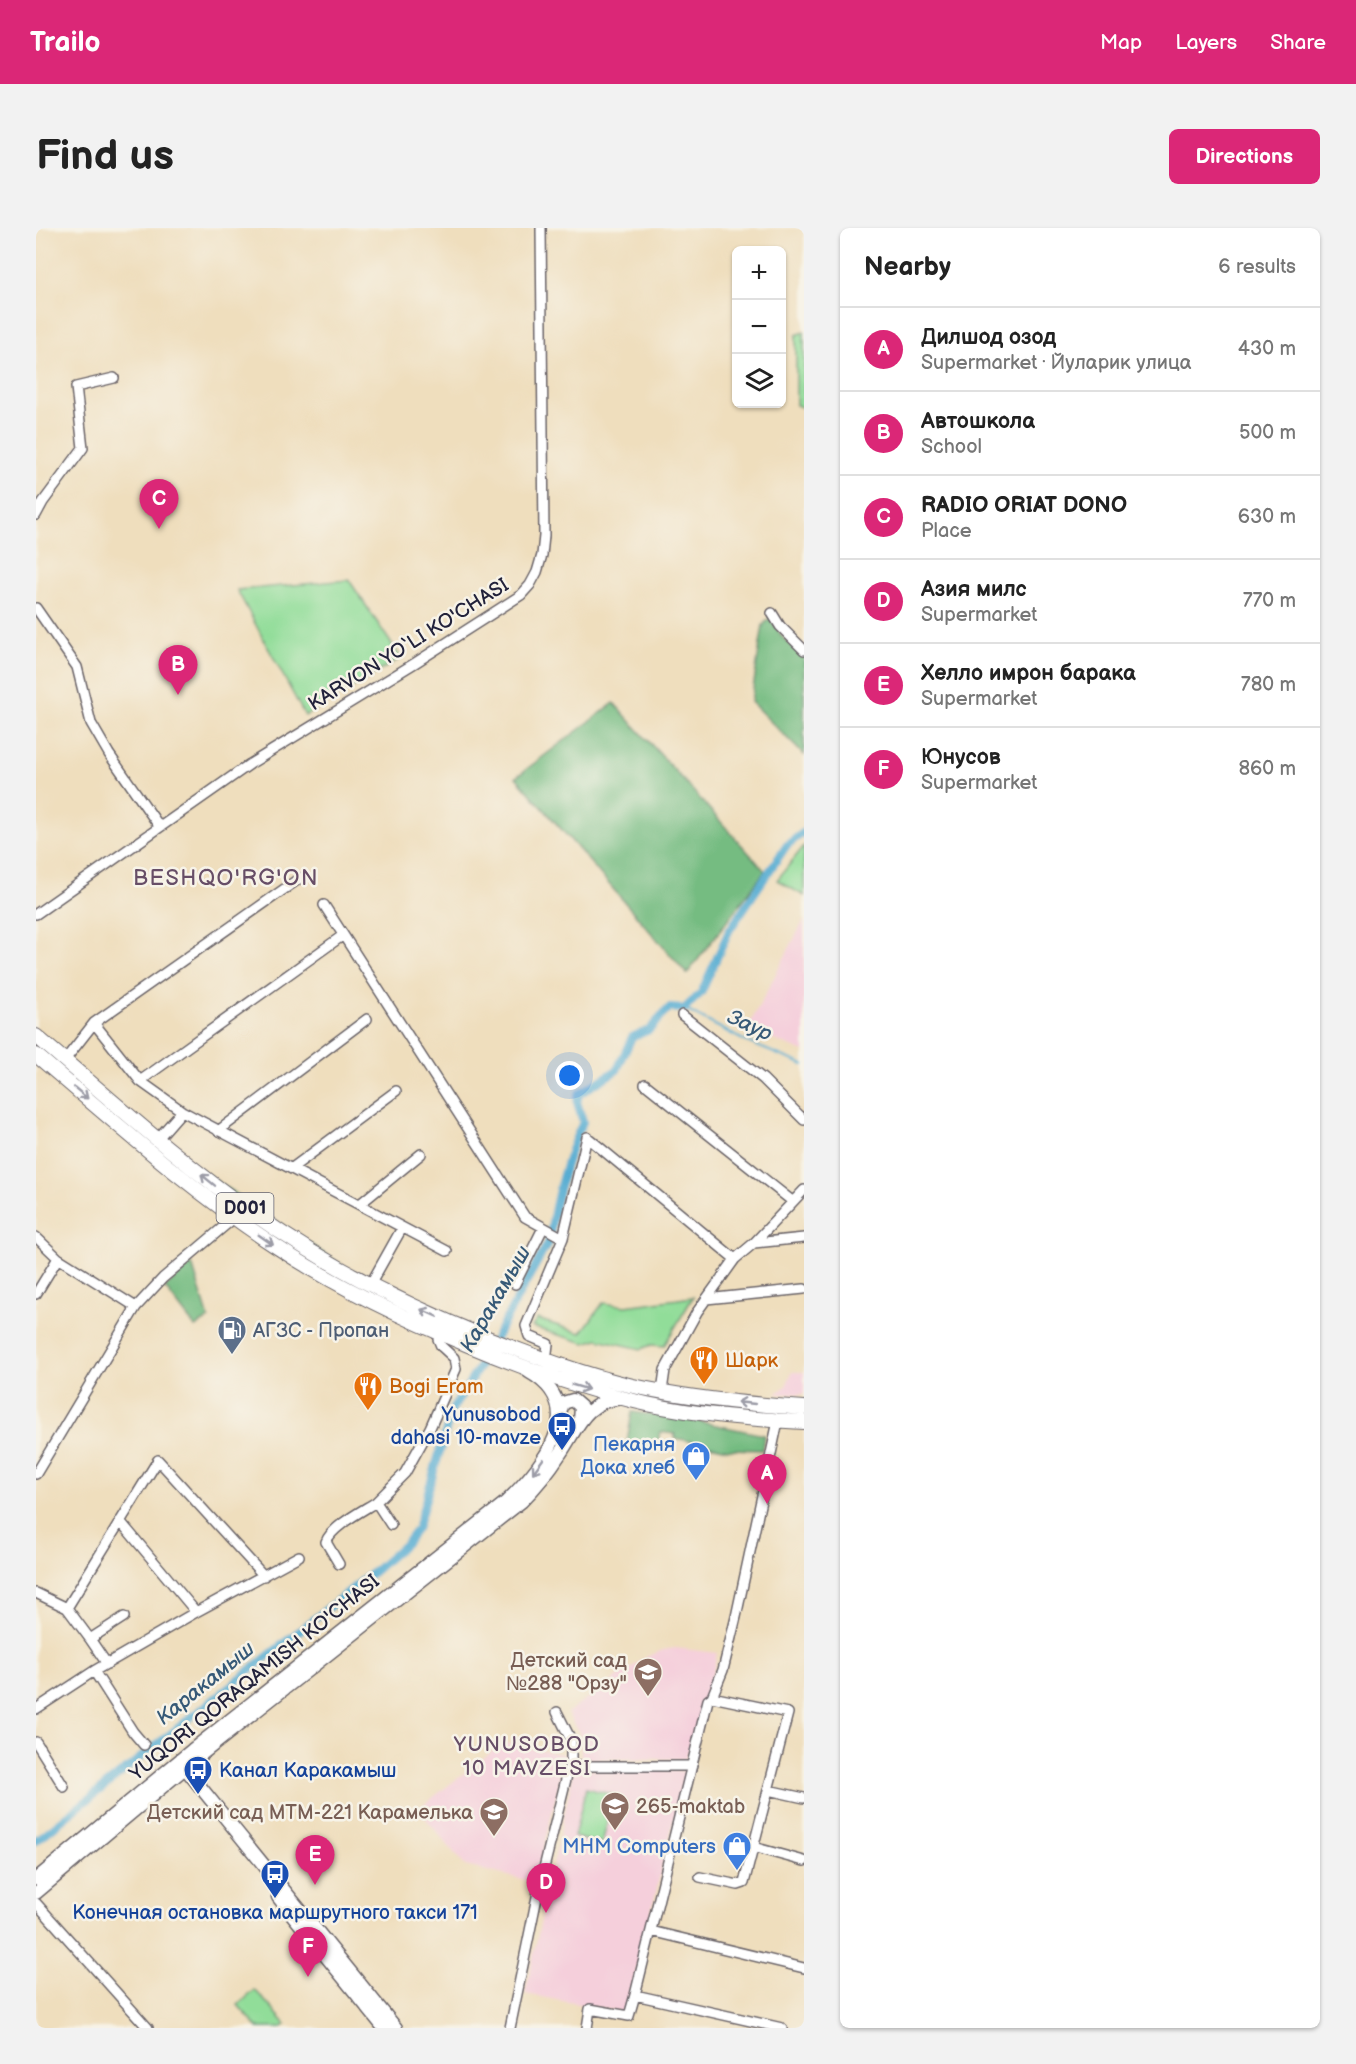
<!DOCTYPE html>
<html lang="en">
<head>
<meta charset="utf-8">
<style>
  :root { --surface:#fff; --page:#f2f2f2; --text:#222; --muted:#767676; --line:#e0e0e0; --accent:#db2777 }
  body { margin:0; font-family:"Balsamiq Sans",sans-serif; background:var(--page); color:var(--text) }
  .controls { position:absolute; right:18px; top:18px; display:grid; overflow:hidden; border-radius:9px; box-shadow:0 2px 4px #0004 }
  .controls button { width:54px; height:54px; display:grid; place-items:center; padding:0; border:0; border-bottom:2px solid var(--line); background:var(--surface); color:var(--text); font:30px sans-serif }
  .you { position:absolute; left:534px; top:848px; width:21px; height:21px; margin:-15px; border:4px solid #fff; border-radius:50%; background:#1a73e8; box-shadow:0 0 0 9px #1a73e833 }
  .badge { display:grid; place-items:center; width:39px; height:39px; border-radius:50%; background:var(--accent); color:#fff; font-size:20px; font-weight:700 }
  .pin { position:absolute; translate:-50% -50px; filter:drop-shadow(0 2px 3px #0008) }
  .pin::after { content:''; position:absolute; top:32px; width:21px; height:18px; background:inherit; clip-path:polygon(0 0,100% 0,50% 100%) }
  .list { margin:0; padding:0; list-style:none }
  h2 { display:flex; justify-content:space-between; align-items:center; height:78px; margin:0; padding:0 24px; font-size:26px }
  h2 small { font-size:20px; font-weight:400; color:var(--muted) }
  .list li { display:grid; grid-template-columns:39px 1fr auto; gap:18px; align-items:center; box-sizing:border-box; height:84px; padding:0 24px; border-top:2px solid var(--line) }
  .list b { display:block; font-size:22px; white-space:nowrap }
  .list p { margin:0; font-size:20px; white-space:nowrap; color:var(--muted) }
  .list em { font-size:20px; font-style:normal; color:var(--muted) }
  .icon { flex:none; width:33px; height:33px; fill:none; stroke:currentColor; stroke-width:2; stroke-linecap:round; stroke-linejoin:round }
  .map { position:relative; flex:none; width:768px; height:1800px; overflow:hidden; border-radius:9px }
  header { display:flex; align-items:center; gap:36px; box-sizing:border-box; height:84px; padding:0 30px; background:var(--accent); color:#fff }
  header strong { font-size:28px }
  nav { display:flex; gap:33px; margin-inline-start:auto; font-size:21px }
  .intro { display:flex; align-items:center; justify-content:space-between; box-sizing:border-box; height:144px; padding:0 36px }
  h1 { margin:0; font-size:42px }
  .button { padding:15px 27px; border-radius:9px; background:var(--accent); color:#fff; font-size:21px; font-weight:700 }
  main { display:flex; gap:36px; padding:0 36px }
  aside { flex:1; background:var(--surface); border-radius:9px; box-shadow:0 2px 4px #0004 }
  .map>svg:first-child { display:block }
  .built { fill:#f5cfdb }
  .green { fill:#91dd99; stroke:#5a806a; stroke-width:1.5 }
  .forest { fill:#74bc81; stroke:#4b6f5e; stroke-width:1.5 }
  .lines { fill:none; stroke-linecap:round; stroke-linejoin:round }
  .stream { stroke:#55acd2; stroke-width:2 }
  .canal { stroke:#55acd2; stroke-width:8 }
  .minor-casing { stroke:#6a6468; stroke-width:12 }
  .major-casing { stroke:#6a6468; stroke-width:15 }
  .highway-casing { stroke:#6a6468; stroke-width:16 }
  .minor { stroke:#fff; stroke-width:9 }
  .major { stroke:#fff; stroke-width:12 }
  .highway { stroke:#fff; stroke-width:14 }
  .oneway { stroke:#9c9ca7 }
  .labels { text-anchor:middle; stroke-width:5; stroke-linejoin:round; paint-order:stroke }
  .shield { fill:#f7f3e8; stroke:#62616f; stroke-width:1.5 }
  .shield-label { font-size:18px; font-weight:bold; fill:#22223b }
  .street-label { font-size:20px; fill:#22223b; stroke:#f7f3e8 }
  .service-label { font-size:20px; fill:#4e5e75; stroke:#f7f3e8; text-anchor:start }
  .food-label { font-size:20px; fill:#c56008; stroke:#f7f3e8; text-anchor:start }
  .transit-label { font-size:20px; fill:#164399; stroke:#f7f3e8; text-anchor:end }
  .shop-label { font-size:20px; fill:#366cbe; stroke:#f7f3e8; text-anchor:end }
  .education-label { font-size:20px; fill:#785e54; stroke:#f7f3e8; text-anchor:end }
  .water-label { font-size:21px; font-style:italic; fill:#365977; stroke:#f7f3e8 }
  .neighbourhood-label { font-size:21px; letter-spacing:1.5px; fill:#674e67; stroke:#f7f3e8 }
  .quarter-label { font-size:22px; letter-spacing:1.5px; fill:#674e67; stroke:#f7f3e8 }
</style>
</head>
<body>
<header>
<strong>Trailo</strong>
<nav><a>Map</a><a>Layers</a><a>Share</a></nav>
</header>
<div class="intro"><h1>Find us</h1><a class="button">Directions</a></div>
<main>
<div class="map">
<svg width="768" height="1800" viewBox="0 0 768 1800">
  <rect width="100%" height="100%" fill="#f7f3e8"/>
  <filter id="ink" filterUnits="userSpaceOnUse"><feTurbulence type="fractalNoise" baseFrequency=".0167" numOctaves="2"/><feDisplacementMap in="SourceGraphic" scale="12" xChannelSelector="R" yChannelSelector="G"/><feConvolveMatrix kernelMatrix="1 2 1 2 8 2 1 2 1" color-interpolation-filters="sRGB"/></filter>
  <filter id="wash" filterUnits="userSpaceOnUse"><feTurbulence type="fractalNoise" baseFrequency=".008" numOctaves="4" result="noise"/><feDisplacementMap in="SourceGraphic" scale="24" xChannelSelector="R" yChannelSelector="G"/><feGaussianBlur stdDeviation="1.35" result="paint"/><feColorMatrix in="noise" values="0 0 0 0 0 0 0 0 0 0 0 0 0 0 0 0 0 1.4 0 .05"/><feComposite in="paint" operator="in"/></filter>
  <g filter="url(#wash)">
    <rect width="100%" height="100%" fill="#efdebd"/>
    <path class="built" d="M768 692V824L711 801Z
      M756 1144H768V1166H740L750 1158Z
      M639 1420 681 1425 673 1463 650 1531H545V1508L531 1485 612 1428 627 1422Z
      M467 1515 530 1527 502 1644 494 1653 429 1638 382 1581Z
      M538 1541 650 1543 590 1785 489 1766Z"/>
    <path class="green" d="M768 104V180L760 177V107Z
      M313 352 365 430 269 488 201 362Z
      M768 618V668L741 652Z
      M112 907 371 1081 442 1114 515 1141 669 1175V1179L591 1166 440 1118 299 1048 232 1006 170 960 110 911Z
      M657 1069 628 1118 615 1117 605 1121 562 1111 549 1115 496 1099 501 1091 545 1105 567 1075 590 1078Z
      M550 1560 578 1567 566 1616 538 1609Z
      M219 1762 250 1796 246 1800H222L202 1777Z"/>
    <path class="forest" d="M734 390 747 410 768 429V527L715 474 727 397Z
      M578 475 729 643 651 746 480 549Z
      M156 1036 173 1091 159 1099 129 1060Z
      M596 1184 661 1193 728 1207 726 1222 692 1221 639 1210V1206L624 1204 621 1220 591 1214Z"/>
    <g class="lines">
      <path class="stream" d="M648 781 711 814 768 837"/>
      <path class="canal" d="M0 1613 341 1341 370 1315 381 1301 416 1182 444 1138 513 1013C519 973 529 930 547 894L541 874 543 866 581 842 596 809 613 802 633 780 648 781 665 765 693 703 751 617 768 604"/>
    </g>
  </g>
  <g filter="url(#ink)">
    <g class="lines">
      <g class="minor-casing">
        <path id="minor" d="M0 287 7 274 47 220 40 159 78 150
          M0 380 41 439 55 495 73 526 123 598
          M736 385 744 398 768 422
          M288 677 489 989 527 1010
          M0 686 214 536 379 435 485 367 494 357 501 344 506 327 508 308 505 0
          M646 787 727 851 768 892
          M58 795 104 853 146 883 411 1023
          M29 832 58 795 264 650
          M104 853 306 708
          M609 856 756 973
          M182 903 331 791
          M125 907 146 883
          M256 940 360 863
          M324 976 385 926
          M0 1009 22 1030 100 1079
          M718 1015 768 1010
          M479 1056 507 1000
          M334 1057 366 1000
          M0 1066 22 1030
          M670 1071 768 1061
          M510 1133 512 1116 493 1108 490 1098 527 1010 551 909 699 1031
          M626 1163 629 1142 661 1084 699 1031 718 1015 768 962
          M0 1246 100 1079 127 1050 198 990
          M340 1274 369 1245 394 1200 420 1141 418 1130 405 1118 402 1111 403 1105
          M84 1293 160 1384
          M303 1336 290 1314C295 1299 326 1283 340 1274L355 1297
          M0 1365 31 1380 54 1411
          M31 1380 122 1232 228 1348
          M71 1436 54 1411 88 1389
          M58 1443 97 1504 108 1517
          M676 1469 672 1472 599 1767 746 1800
          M0 1481 58 1443 160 1384 263 1328
          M0 1514 28 1559
          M534 1538H654
          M732 1562 768 1570
          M717 1619 768 1633
          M664 1649 702 1657 708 1655 752 1485 676 1469 687 1442 700 1389 742 1193
          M0 1675 112 1800
          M615 1703 768 1740
          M474 1800 502 1664 535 1531V1512L521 1484
          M551 1800 554 1781 593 1788 599 1767"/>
      </g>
      <g class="major-casing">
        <path id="major" d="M524 1185 527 1175 537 1172 545 1179 544 1193
          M144 1537 149 1540 360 1800
          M0 1651 156 1522 469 1275C504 1241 557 1180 493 1144
          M0 1665 162 1529 486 1273C500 1259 513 1243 524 1226 542 1200 548 1173 586 1170
          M242 1669 348 1800"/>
      </g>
      <g class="highway-casing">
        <path id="highway" d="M0 808C71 868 141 932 218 986 291 1038 371 1078 454 1111 501 1129 548 1147 597 1158 653 1170 711 1176 768 1180
          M0 827C78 893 155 963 241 1019 300 1058 364 1089 430 1116 489 1141 548 1162 611 1176 662 1187 715 1191 768 1194"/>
      </g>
      <use href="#minor" class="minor"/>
      <use href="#major" class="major"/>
      <use href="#highway" class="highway"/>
    </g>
    <defs><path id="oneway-shaft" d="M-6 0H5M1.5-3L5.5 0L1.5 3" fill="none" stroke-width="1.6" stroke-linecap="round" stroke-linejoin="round" transform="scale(1.5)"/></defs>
    <g class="oneway">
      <use href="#oneway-shaft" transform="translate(45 865) rotate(40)"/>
      <use href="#oneway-shaft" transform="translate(172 952) rotate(-141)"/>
      <use href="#oneway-shaft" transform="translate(230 1012) rotate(35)"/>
      <use href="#oneway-shaft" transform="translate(393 1085) rotate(-156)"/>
      <use href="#oneway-shaft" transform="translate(544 1159) rotate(16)"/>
      <use href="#oneway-shaft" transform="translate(710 1175) rotate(-174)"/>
      <use href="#oneway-shaft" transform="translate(502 1238) rotate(126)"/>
    </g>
  </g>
  <defs>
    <g id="fuel-pin" transform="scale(1.5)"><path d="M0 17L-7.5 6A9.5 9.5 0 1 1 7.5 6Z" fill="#5c6f8a" stroke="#f7f3e8"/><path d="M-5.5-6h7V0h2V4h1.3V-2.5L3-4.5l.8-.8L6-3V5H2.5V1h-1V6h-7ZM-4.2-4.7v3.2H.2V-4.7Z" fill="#fff"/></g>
    <g id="restaurant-pin" transform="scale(1.5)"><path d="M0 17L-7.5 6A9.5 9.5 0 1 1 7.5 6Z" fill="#e8710a" stroke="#f7f3e8"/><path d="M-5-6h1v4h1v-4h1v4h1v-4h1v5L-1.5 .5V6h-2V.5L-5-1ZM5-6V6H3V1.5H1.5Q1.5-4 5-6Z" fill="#fff"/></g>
    <g id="bus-pin" transform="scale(1.5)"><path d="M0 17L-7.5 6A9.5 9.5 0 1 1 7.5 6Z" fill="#1a4fb4" stroke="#f7f3e8"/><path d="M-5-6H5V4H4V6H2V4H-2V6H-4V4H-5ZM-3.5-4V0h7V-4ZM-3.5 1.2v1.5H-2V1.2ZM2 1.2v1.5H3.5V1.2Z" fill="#fff"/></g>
    <g id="shop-pin" transform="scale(1.5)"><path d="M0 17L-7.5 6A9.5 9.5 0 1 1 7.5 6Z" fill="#3f7fe0" stroke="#f7f3e8"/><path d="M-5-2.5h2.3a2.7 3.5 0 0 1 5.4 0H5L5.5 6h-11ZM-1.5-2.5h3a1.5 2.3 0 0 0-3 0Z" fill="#fff"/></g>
    <g id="school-pin" transform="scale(1.5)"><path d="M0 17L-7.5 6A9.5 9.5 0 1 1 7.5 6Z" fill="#8d6e63" stroke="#f7f3e8"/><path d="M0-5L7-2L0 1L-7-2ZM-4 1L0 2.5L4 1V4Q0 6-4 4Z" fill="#fff"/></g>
  </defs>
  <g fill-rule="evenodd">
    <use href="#fuel-pin" x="196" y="1102"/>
    <use href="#restaurant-pin" x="668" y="1132"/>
    <use href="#restaurant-pin" x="332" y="1158"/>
    <use href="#bus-pin" x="526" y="1198"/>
    <use href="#shop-pin" x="660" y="1228"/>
    <use href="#school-pin" x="612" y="1444"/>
    <use href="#bus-pin" x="162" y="1542"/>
    <use href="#school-pin" x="579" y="1578"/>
    <use href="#school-pin" x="458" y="1584"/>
    <use href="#shop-pin" x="701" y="1618"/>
    <use href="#bus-pin" x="239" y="1646"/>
  </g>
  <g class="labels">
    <rect class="shield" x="180.5" y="965" width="57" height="30" rx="4.5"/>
    <g class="shield-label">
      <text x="209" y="986">D001</text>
    </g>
    <g class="street-label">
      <text transform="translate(372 416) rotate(-32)" y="7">KARVON YO‘LI KO'CHASI</text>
      <text transform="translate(218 1449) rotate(-39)" y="7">YUQORI QORAQAMISH KO'CHASI</text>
    </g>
    <g class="service-label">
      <text x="217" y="1109">АГЗС - Пропан</text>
    </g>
    <g class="food-label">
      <text x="689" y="1139">Шарк</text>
      <text x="353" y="1165">Bogi Eram</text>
    </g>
    <g class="transit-label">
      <text x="505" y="1193">Yunusobod<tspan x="505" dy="23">dahasi 10-mavze</tspan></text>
      <text x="183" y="1549" text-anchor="start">Канал Каракамыш</text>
      <text x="239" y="1691" text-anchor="middle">Конечная остановка маршрутного такси 171</text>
    </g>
    <g class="shop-label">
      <text x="639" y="1223">Пекарня<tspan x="639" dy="23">Дока хлеб</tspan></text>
      <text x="680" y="1625">MHM Computers</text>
    </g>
    <g class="education-label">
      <text x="591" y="1439">Детский сад<tspan x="591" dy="23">№288 "Орзу"</tspan></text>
      <text x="600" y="1585" text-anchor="start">265-maktab</text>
      <text x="437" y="1591">Детский сад МТМ-221 Карамелька</text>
    </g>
    <g class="water-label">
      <text transform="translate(714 797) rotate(25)" y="7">Заур</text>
      <text transform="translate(459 1071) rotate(-60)" y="7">Каракамыш</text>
      <text transform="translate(169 1455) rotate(-39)" y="7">Каракамыш</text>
    </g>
    <g class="neighbourhood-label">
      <text x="491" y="1523">YUNUSOBOD<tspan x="491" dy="24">10 MAVZESI</tspan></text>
    </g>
    <g class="quarter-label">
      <text x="190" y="657">BESHQO'RG'ON</text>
    </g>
  </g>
</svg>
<div class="controls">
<button>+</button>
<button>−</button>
<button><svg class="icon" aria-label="layers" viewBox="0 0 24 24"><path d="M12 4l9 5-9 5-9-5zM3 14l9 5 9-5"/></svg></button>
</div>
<div class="you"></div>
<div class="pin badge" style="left:731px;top:1276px">A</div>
<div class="pin badge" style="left:142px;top:467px">B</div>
<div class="pin badge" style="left:123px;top:301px">C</div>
<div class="pin badge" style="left:510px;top:1685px">D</div>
<div class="pin badge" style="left:279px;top:1657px">E</div>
<div class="pin badge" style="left:272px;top:1749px">F</div>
</div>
<aside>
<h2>Nearby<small>6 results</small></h2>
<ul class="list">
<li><span class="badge">A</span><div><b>Дилшод озод</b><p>Supermarket · Йуларик улица</p></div><em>430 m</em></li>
<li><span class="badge">B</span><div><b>Автошкола</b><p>School</p></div><em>500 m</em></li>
<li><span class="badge">C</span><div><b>RADIO ORIAT DONO</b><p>Place</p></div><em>630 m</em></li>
<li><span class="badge">D</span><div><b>Азия милс</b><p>Supermarket</p></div><em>770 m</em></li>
<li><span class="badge">E</span><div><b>Хелло имрон барака</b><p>Supermarket</p></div><em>780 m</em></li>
<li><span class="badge">F</span><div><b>Юнусов</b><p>Supermarket</p></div><em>860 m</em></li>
</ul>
</aside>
</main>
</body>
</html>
